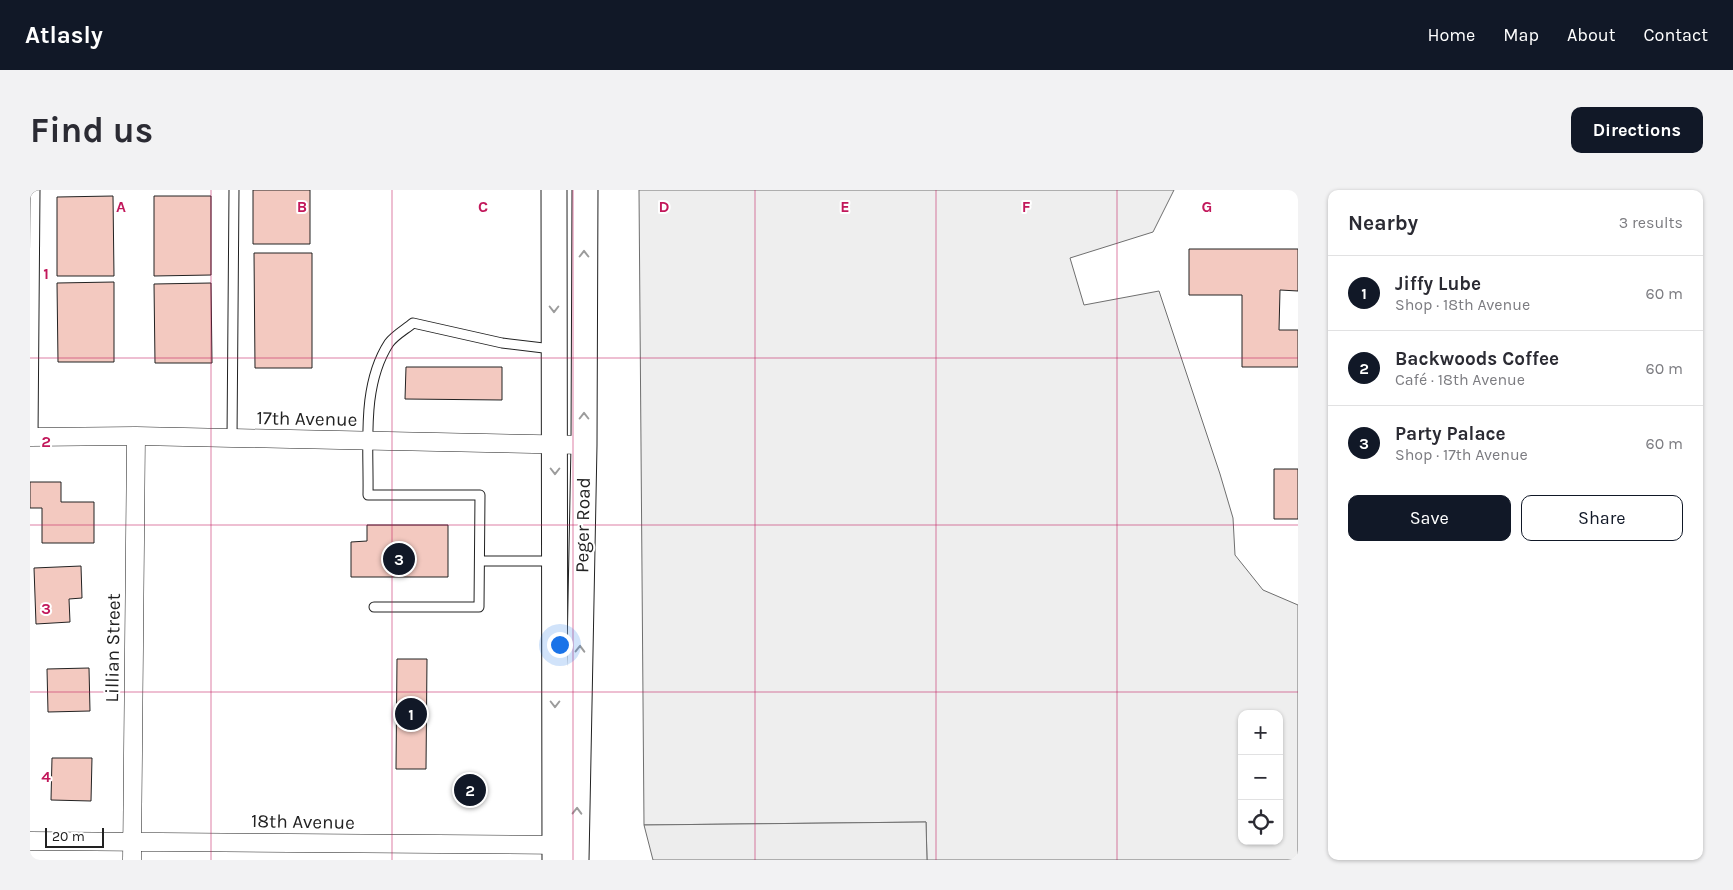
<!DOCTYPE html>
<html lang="en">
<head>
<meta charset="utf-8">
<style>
  :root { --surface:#fff; --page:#f2f2f3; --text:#2b2b33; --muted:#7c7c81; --line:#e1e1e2; --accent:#111827 }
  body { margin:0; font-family:Karla,sans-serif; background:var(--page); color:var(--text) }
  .controls { position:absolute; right:15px; bottom:15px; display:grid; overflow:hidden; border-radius:10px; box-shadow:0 1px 4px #0004 }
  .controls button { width:45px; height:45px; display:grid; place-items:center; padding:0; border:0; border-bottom:1px solid var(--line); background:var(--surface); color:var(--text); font:25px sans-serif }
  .scale { position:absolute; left:15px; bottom:12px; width:59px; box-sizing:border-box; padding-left:5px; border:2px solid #222; border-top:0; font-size:14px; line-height:18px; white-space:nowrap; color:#222; -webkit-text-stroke:4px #fff; paint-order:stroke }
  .you { position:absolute; left:529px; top:454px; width:18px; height:18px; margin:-12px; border:4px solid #fff; border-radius:50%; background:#1a73e8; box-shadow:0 0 0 8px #1a73e833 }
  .badge { display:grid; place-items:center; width:32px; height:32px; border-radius:50%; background:var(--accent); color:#fff; font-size:16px; font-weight:700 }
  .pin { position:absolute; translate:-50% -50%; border:2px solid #fff; box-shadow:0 1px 5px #0006 }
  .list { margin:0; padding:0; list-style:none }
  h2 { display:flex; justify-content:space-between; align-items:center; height:65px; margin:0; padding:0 20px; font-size:21px }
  h2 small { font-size:16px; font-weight:400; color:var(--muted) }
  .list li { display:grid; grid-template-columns:32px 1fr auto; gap:15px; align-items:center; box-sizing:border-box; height:75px; padding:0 20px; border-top:1px solid var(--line) }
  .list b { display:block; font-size:19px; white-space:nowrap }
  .list p { margin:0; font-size:16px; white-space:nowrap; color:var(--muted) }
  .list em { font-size:16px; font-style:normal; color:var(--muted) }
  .actions { display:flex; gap:10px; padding:15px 20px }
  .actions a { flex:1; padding:11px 0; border:1px solid var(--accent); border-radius:10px; text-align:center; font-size:18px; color:var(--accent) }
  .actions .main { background:var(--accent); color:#fff }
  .icon { flex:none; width:28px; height:28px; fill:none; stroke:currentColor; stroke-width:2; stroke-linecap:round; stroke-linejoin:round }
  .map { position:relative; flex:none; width:1268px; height:670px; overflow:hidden; border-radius:10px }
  header { display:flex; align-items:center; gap:30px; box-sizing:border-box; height:70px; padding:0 25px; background:var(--accent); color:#fff }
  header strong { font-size:24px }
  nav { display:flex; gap:28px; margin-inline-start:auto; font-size:18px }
  .intro { display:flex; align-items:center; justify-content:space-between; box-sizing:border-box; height:120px; padding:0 30px }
  h1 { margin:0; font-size:35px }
  .button { padding:12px 22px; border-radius:10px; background:var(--accent); color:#fff; font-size:18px; font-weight:700 }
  main { display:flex; gap:30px; padding:0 30px }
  aside { flex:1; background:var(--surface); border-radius:10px; box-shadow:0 1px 4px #0004 }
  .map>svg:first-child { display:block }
  .green { fill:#eee; stroke:#6f6f6f; fill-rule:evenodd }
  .parking { fill:#ededed; stroke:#6f6f6f }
  .building { fill:#f3c9c0; stroke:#222 }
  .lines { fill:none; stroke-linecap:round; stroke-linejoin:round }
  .service-casing { stroke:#222; stroke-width:11 }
  .minor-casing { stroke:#222; stroke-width:19 }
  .secondary-casing { stroke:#222; stroke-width:27 }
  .service { stroke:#fff; stroke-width:9 }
  .minor { stroke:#fff; stroke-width:18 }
  .secondary { stroke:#fff; stroke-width:25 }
  .oneway { stroke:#9c9c9c }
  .grid { fill:none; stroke:#c2185b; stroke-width:1; stroke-opacity:0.55 }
  .labels { text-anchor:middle; stroke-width:4; stroke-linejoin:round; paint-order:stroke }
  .street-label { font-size:19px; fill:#222; stroke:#fff }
  .grid-label { font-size:16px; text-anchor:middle; font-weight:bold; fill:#c2185b; stroke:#fff; stroke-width:4; stroke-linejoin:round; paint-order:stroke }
</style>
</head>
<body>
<header>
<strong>Atlasly</strong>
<nav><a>Home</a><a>Map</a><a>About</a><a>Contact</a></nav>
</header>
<div class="intro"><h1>Find us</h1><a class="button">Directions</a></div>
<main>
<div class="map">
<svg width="1268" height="670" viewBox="0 0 1268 670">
  <rect width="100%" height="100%" fill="#fff"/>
  <path class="green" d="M609 0H1144L1123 42 1040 68 1054 115 1129 101 1190 284 1203 328 1205 365 1233 400 1268 415V670H897L896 632 614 635ZM1212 524H1249V651H1212Z"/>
  <path class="parking" d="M896 632 897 670H623L614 635Z"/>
  <path class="building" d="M223 0H280V54H223Z
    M83 6 84 86H27V7Z
    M124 6H181V85L124 86Z
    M1159 59H1268V101L1250 100 1249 140H1268V177H1212V105H1159Z
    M224 63H282V178H225Z
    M84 92V172H28L27 93Z
    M181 93 182 173H125L124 94Z
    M376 177H472V210L375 209Z
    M1244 279H1268V329H1244Z
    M0 292H31V312H64V353H12V318H0Z
    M337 335H418V387H321V352L337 351Z
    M51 376 52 408 39 409 40 432 6 434 4 378Z
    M367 469H397L396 579H366Z
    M59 478 60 521 18 522 17 479Z
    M22 568H62L61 611 21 610Z"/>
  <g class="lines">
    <g class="service-casing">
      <path id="service" d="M3 247 5 0
        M202 248 204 0
        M450 371H524
        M344 417H449L450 305H338C339 255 331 196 359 153 365 145 376 139 383 133L472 153 522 159"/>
    </g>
    <g class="minor-casing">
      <path id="minor" d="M0 247 106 246 554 255
        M0 651 536 655
        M102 670 106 246"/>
    </g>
    <g class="secondary-casing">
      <path id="secondary" d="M524 0 525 670
        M546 670 554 255 555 0"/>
    </g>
    <use href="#service" class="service"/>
    <use href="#minor" class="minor"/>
    <use href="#secondary" class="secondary"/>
  </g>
  <defs><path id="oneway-chevron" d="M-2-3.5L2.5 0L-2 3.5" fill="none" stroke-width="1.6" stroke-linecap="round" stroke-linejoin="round" transform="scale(1.25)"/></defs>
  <g class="oneway">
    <use href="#oneway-chevron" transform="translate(554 64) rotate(-90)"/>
    <use href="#oneway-chevron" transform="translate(524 119) rotate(90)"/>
    <use href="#oneway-chevron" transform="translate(554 226) rotate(-90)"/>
    <use href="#oneway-chevron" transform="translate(525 281) rotate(90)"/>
    <use href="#oneway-chevron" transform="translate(550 459) rotate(-89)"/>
    <use href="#oneway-chevron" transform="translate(525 514) rotate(90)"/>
    <use href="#oneway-chevron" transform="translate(547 621) rotate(-89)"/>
  </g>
  <path class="grid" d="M181 0V670M362 0V670M543 0V670M725 0V670M906 0V670M1087 0V670M0 168H1268M0 335H1268M0 502H1268"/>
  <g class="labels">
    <g class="street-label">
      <text transform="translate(277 228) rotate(1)" y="7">17th Avenue</text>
      <text transform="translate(552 335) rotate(-89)" y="7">Peger Road</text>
      <text transform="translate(82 458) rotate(-89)" y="7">Lillian Street</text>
      <text transform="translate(273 631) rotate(1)" y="7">18th Avenue</text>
    </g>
  </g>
  <g class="grid-label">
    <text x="91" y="22">A</text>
    <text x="272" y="22">B</text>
    <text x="453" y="22">C</text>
    <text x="634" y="22">D</text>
    <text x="815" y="22">E</text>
    <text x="996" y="22">F</text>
    <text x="1177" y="22">G</text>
    <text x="16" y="89">1</text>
    <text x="16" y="257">2</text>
    <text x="16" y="424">3</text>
    <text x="16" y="592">4</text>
  </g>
</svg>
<div class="controls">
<button>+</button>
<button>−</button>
<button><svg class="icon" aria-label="locate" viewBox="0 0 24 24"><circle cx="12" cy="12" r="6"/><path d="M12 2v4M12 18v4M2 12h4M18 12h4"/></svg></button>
</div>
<div class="scale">20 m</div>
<div class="you"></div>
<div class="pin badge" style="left:381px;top:524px">1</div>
<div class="pin badge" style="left:440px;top:600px">2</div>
<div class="pin badge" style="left:369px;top:369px">3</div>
</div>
<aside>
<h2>Nearby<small>3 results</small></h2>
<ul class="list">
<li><span class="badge">1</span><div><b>Jiffy Lube</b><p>Shop · 18th Avenue</p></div><em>60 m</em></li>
<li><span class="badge">2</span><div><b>Backwoods Coffee</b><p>Café · 18th Avenue</p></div><em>60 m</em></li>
<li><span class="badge">3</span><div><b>Party Palace</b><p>Shop · 17th Avenue</p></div><em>60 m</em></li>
</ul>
<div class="actions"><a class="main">Save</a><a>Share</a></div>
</aside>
</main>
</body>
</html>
